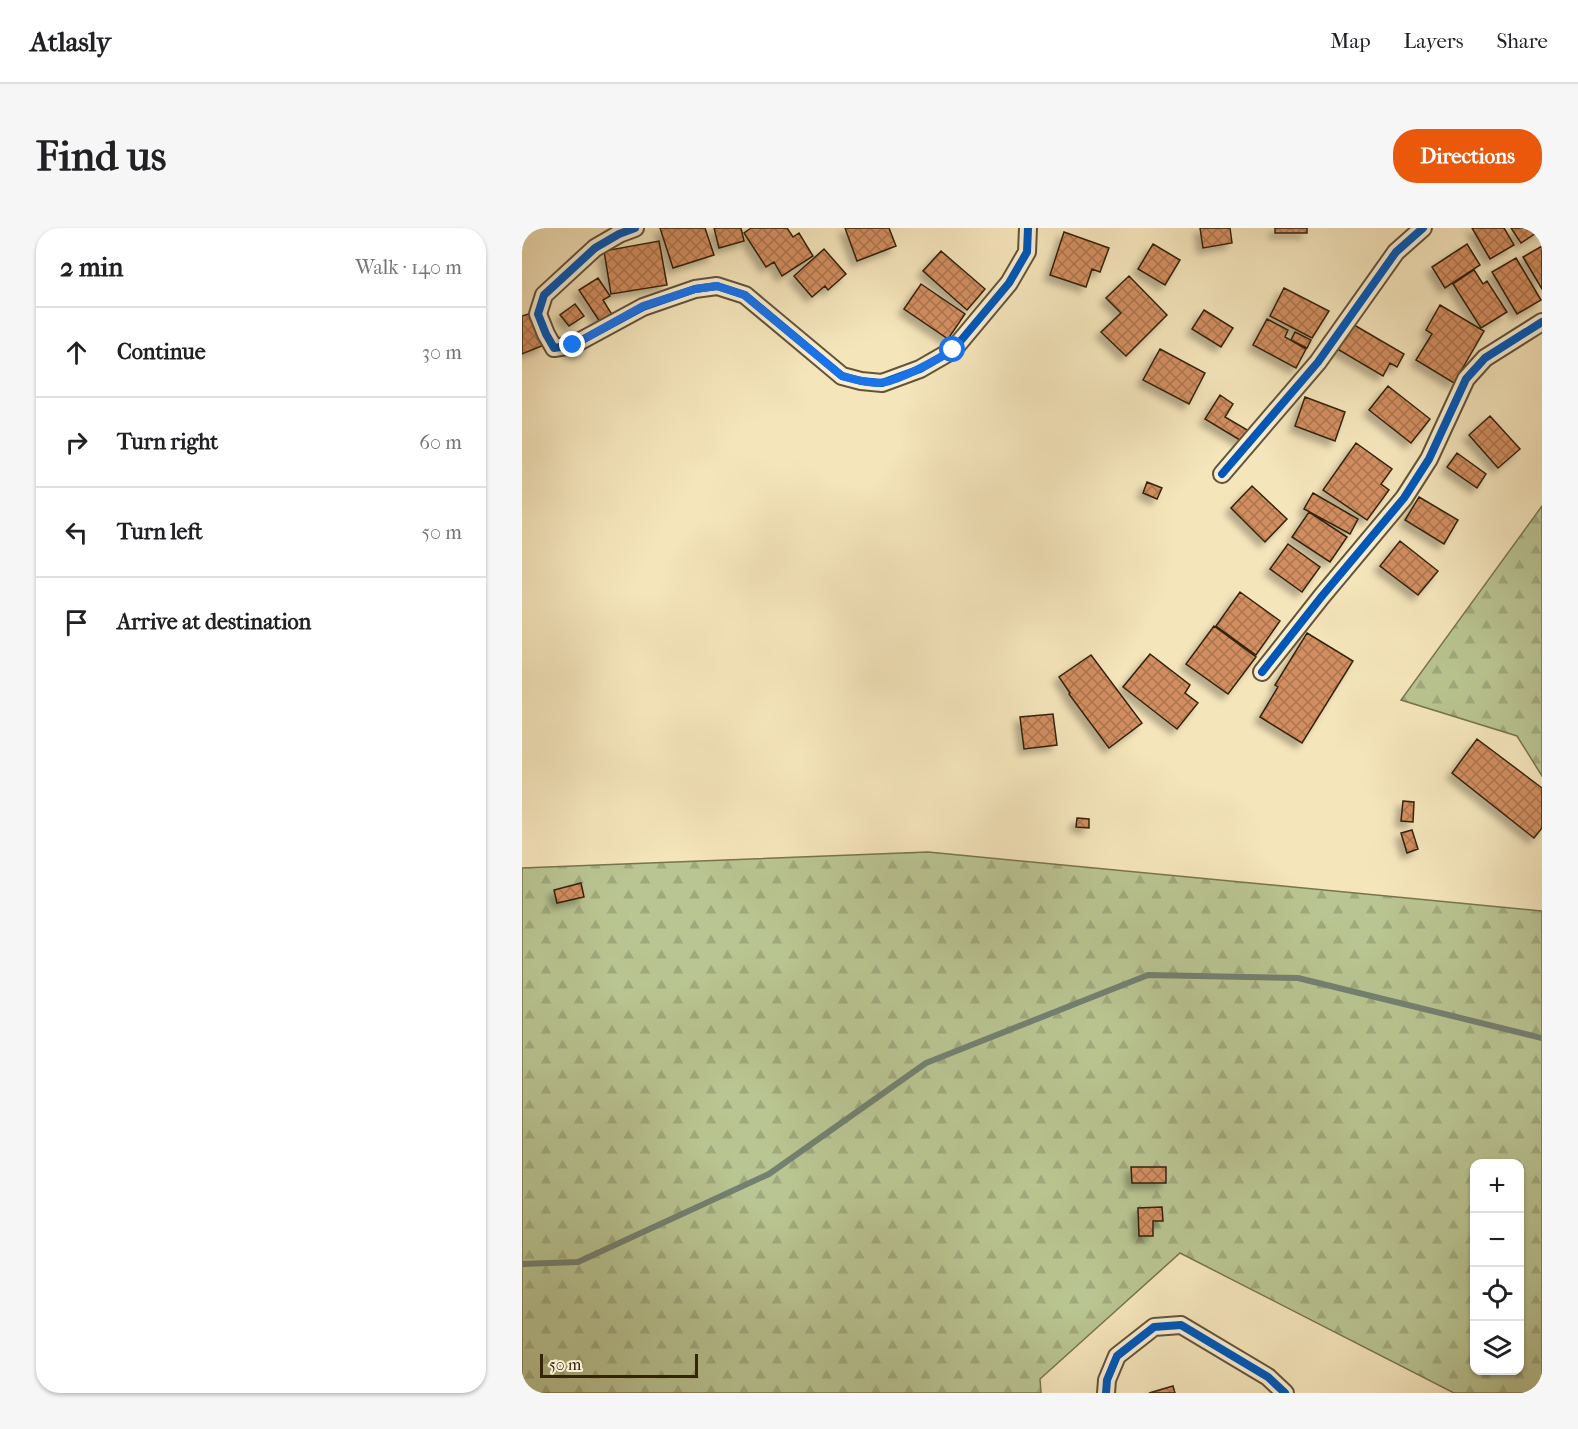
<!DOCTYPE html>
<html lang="en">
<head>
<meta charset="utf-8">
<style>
  :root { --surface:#fff; --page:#f6f6f6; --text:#202124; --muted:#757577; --line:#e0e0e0; --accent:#ea580c }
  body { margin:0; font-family:"IM FELL French Canon",serif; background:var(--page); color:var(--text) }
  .controls { position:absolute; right:18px; bottom:18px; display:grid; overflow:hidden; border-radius:12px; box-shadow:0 2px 4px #0004 }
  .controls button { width:54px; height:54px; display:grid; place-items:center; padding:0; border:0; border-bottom:2px solid var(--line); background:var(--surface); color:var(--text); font:30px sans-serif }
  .scale { position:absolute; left:18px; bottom:15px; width:158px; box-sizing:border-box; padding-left:6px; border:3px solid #35230a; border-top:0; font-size:16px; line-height:21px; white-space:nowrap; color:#35230a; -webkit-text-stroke:4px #f8eed3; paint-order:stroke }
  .stop { position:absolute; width:18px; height:18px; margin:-14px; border:4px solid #1a73e8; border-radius:50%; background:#fff }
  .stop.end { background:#1a73e8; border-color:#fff; box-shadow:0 2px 6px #0008 }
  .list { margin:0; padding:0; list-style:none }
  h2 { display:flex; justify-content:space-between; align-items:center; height:78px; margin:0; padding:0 24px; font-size:26px }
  h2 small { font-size:20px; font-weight:400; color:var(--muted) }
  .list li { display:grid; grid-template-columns:39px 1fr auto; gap:18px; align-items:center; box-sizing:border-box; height:90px; padding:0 24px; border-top:2px solid var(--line) }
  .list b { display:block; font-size:22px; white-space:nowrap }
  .list em { font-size:20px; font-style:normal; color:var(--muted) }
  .icon { flex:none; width:33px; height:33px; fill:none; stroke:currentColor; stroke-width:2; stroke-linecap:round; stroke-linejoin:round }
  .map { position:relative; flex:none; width:1020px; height:1165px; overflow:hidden; border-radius:24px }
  header { display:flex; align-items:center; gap:36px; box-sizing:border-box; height:84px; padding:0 30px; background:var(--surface); border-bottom:2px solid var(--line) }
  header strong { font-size:28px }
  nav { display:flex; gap:33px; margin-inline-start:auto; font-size:21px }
  .intro { display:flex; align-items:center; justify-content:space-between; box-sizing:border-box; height:144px; padding:0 36px }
  h1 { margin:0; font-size:42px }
  .button { padding:15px 27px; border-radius:24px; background:var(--accent); color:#fff; font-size:21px; font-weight:700 }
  main { display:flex; gap:36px; padding:0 36px }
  aside { flex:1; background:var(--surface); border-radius:24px; box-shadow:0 2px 4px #0004 }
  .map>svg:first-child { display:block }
  .forest { fill:url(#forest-firs); stroke:#77744e; stroke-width:1.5; fill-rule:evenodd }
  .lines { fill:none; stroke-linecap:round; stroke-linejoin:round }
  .stream { stroke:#738170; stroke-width:6 }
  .building { fill:url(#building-cross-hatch); stroke:#35230a; stroke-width:1.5; filter:url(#shadow) }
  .street-casing { stroke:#655436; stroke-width:20 }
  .street { stroke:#f8eed3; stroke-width:16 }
  .cycleway-casing { stroke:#f8eed3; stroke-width:11 }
  .cycleway { stroke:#0057b8; stroke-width:8 }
  .route { stroke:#1a73e8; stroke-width:8 }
</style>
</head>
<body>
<header>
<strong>Atlasly</strong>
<nav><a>Map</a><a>Layers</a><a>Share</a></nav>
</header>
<div class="intro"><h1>Find us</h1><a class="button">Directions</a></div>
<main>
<aside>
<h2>2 min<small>Walk · 140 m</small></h2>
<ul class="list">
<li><svg class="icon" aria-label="ahead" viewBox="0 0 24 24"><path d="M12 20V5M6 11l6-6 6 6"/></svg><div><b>Continue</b></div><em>30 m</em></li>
<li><svg class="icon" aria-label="right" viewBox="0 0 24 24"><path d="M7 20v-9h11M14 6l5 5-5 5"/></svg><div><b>Turn right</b></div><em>60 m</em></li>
<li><svg class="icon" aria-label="left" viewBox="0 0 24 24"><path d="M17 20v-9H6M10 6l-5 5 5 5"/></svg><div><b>Turn left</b></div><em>50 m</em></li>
<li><svg class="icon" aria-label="arrive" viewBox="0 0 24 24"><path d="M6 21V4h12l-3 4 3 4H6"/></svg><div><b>Arrive at destination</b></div></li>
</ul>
</aside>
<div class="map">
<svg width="1020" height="1165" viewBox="0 0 1020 1165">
  <defs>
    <pattern id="forest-firs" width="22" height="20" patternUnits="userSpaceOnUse" patternTransform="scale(1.5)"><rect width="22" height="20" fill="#b9c592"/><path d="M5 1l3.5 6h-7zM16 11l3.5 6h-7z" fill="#a0a97d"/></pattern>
    <pattern id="building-cross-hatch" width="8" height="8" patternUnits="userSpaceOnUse" patternTransform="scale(1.5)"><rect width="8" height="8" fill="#d28e60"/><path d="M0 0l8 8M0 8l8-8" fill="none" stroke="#ab744d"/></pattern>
    <filter id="shadow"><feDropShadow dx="-5.5" dy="5.5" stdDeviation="3" flood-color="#0004"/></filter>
  </defs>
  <rect width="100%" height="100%" fill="#f5e5bb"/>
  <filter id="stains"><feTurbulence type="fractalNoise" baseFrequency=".00333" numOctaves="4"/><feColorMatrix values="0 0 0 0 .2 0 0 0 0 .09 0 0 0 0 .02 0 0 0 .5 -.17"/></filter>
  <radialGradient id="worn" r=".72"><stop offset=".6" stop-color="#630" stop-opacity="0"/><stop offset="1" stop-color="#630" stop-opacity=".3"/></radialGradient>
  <path class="forest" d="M1020 278V548L995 508 879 472Z
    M406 624 1020 683V1165H932L658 1025 518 1151 519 1165H0V640ZM952 936H998V1142H952Z"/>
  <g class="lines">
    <path class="stream" d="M0 1036 56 1034 247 946 404 835 626 747 776 750 1020 810"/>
  </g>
  <path class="building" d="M138 0H183L192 27 151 40Z
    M192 0H219L222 13 197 20Z
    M229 0H265L271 9 277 5 291 28 260 48 252 34 244 39 222 5Z
    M323 0H367L374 18 335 33Z
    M678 0H708L710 15 681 20Z
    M753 0H785V5H753Z
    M950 0H982L992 17 968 31Z
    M989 0H1020V1L999 15Z
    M542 4 587 20 578 44 570 41 564 59 528 47Z
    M137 13 145 57 89 66 82 23Z
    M631 16 658 32 643 57 616 41Z
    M945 16 958 37 923 60 910 39Z
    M1020 18V61L1001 29Z
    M302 21 324 46 306 62 303 58 290 69 272 48Z
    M419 23 463 61 445 82 401 43Z
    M994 30 1019 72 995 86 970 44Z
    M952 42 961 56 965 53 985 84 959 100 931 56Z
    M607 48 645 87 604 128 579 104 599 85 584 70Z
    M76 50 88 68 81 72 92 90 80 97 57 62Z
    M399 56 443 86 426 111 382 81Z
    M762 60 807 83 790 110 748 88Z
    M53 76 62 88 47 98 38 87Z
    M918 77 962 103 932 155 894 132 910 106 904 102Z
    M682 82 711 100 699 119 670 101Z
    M10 85 22 117 0 126V88Z
    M745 91 766 102 763 109 784 121 774 140 731 117Z
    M827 94 882 126 875 139 868 135 861 148 812 119Z
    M773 104 789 112 785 120 769 112Z
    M638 121 683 145 667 176 621 152Z
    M866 158 908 191 889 215 847 182Z
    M698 167 711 176 703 189 727 203 721 214 683 191Z
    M783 169 823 184 813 213 773 198Z
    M968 188 998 221 976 240 947 207Z
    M834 215 870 241 859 256 867 262 845 292 801 262Z
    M935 225 964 246 955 260 925 239Z
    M625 254 640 260 635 271 621 265Z
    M730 258 765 291 743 314 709 280Z
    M791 265 836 291 828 306 782 281Z
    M897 269 936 292 922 316 883 292Z
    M787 284 825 309 808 334 770 309Z
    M878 313 916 343 896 367 858 338Z
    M766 316 798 339 780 364 748 341Z
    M718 364 758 393 734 427 694 398Z
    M692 398 734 429 706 466 664 436Z
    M785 405 831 433 780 515 738 489 756 459 753 457Z
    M628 426 668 457 663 465 676 475 655 501 601 459Z
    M569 427 620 495 587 520 547 466 548 465 537 449Z
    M531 486 535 517 502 521 498 489Z
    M955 511 1020 560V600L1012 610 930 545Z
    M881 573 892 574 891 594 879 593Z
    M555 590 567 591V600L554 599Z
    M890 602 896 621 885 625 879 605Z
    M59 655 62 669 35 675 32 662Z
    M609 939H644V955H610Z
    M640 979 641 993H631V1008H617L616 980Z
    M651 1158 653 1165H627Z"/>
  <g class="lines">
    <g class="street-casing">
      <path id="street" d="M113 0 97 6 73 20 22 67 16 86 24 106 32 120 51 117 121 79 173 61 195 58 223 67 320 148 339 153 360 155 398 141 431 122 487 55 505 24 506 0
        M700 246 796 134 874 24 901 0
        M740 444 800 368 882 270 907 231 944 151 963 130 1020 94
        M584 1165 585 1152 595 1128 632 1099 659 1097 746 1149 763 1165"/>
    </g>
    <use href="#street" class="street"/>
    <g class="cycleway-casing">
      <path id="cycleway" d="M113 0 97 6 73 20 22 67 16 86 24 106 32 120 51 117 121 79 173 61 195 58 223 67 320 148 339 153 360 155 398 141 431 122 487 55 505 24 506 0
        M700 246 796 134 874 24 901 0
        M740 444 800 368 882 270 907 231 944 151 963 130 1020 94
        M584 1165 585 1152 595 1128 632 1099 659 1097 746 1149 763 1165"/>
    </g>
    <use href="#cycleway" class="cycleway"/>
  </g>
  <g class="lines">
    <path class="route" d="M51 117 121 78 173 61 195 58 222 67 320 148C332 151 344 155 357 155 376 154 414 132 431 122"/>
  </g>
  <rect width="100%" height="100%" filter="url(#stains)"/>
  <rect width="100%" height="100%" fill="url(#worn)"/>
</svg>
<div class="controls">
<button>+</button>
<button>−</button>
<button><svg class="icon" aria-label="locate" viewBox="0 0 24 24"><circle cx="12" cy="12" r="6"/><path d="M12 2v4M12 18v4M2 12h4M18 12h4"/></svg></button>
<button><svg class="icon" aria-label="layers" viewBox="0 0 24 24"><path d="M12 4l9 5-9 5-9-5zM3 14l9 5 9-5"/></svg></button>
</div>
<div class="scale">50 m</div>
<div class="stop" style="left:431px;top:122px"></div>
<div class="stop end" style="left:51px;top:117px"></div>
</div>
</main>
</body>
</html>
